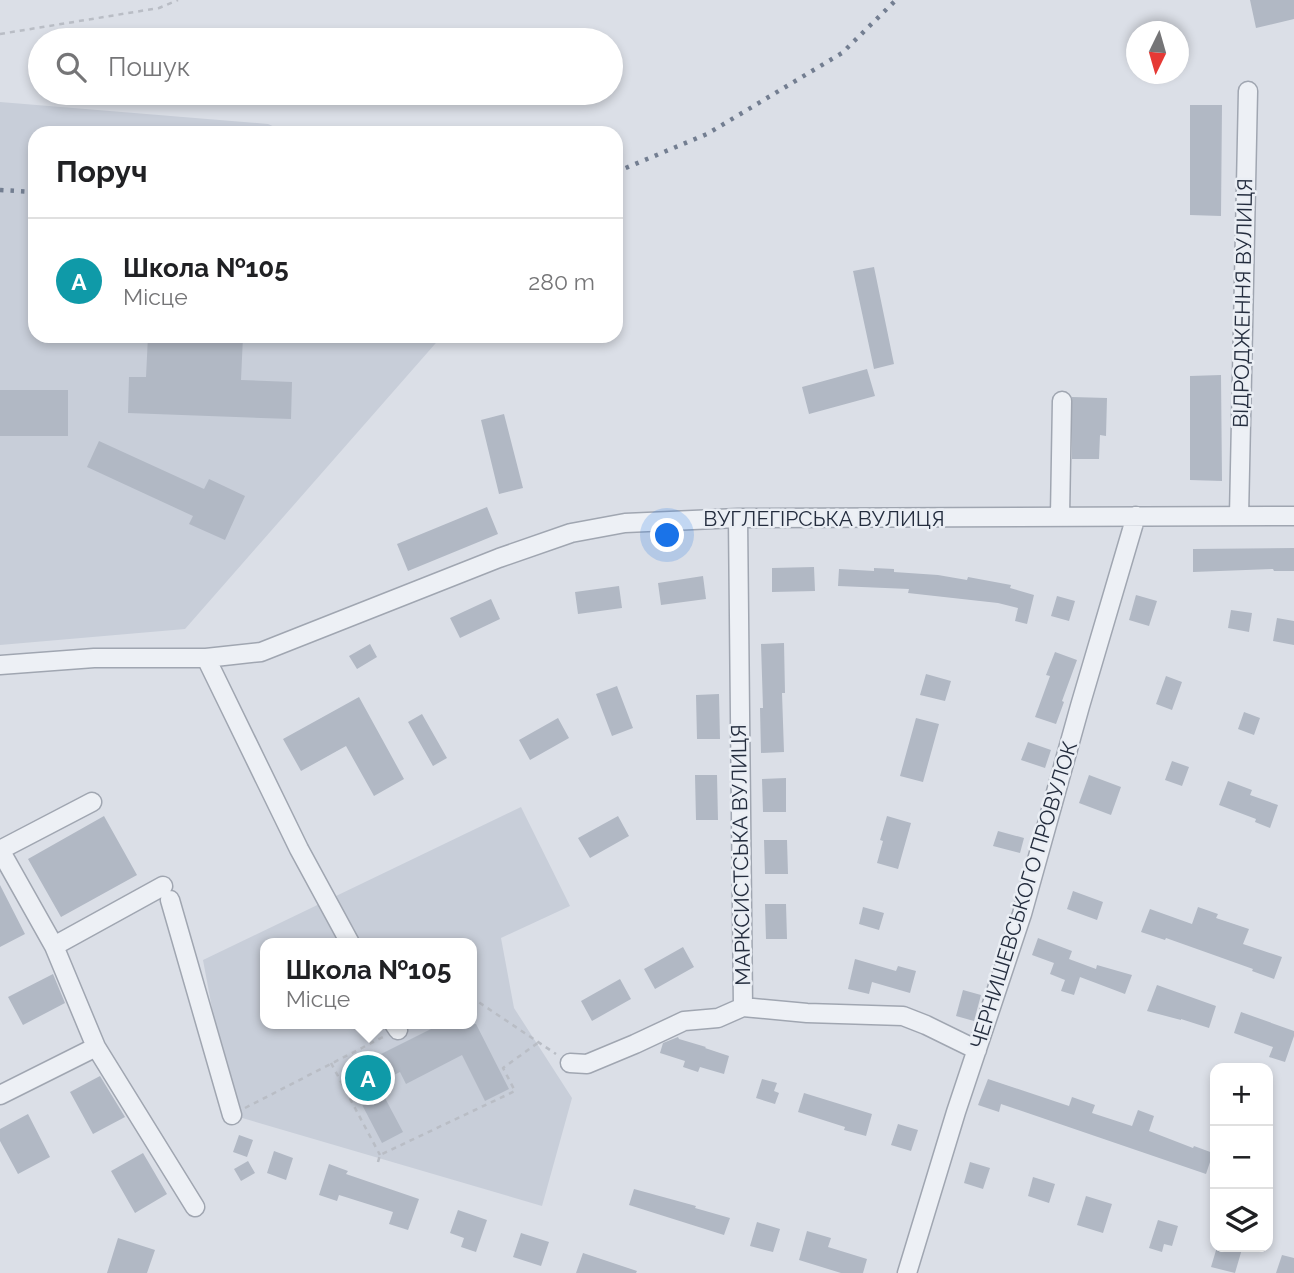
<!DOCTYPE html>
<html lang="uk">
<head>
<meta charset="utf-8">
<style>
  :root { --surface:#fff; --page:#f2f2f2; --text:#202124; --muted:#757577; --line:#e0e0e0; --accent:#d8334b }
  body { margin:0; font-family:Raleway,sans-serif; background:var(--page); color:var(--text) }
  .controls { position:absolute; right:21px; bottom:21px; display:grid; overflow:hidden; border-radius:14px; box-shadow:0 4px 10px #0003 }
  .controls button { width:63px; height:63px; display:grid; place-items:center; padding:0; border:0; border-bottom:2px solid var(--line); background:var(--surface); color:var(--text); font:35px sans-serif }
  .compass { position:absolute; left:1126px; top:21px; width:63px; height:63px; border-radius:50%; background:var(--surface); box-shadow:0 4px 10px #0003; rotate:185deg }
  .you { position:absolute; left:668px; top:536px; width:24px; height:24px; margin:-18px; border:5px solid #fff; border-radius:50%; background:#1a73e8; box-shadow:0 0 0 10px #1a73e833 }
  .badge { display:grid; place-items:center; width:46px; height:46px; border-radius:50%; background:var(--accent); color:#fff; font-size:23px; font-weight:700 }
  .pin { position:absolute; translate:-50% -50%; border:4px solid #fff; box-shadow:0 2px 7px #0006 }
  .popup { position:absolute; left:260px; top:938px; width:217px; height:91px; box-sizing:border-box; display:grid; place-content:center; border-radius:14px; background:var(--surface); filter:drop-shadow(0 2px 5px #0005); font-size:23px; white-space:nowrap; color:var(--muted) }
  .popup b { font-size:26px; color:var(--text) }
  .popup::after { content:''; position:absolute; left:50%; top:100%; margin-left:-14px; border:14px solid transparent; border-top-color:var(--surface) }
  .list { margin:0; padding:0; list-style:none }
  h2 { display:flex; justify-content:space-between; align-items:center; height:91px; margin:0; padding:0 28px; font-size:30px }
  h2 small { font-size:23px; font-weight:400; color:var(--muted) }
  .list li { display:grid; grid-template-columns:46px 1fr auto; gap:21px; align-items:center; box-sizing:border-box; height:126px; padding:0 28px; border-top:2px solid var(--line) }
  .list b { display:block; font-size:26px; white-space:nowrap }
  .list p { margin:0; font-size:23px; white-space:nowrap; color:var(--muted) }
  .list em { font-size:23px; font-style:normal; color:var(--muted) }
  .icon { flex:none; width:38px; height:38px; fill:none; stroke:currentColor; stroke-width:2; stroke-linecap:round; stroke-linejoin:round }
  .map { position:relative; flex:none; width:1294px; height:1273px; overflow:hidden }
  .search { position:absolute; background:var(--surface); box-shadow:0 4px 10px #0003; left:28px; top:28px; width:595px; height:77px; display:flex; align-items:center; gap:18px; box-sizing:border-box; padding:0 24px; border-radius:38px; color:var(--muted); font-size:26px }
  .panel { position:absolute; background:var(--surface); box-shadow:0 4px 10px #0003; left:28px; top:126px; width:595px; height:217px; border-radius:21px }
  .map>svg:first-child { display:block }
  .built { fill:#c8ced9; fill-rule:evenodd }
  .building { fill:#b1b8c4 }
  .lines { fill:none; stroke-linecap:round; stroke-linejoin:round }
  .minor-casing { stroke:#a0a6b1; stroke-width:21 }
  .path { stroke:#b9bdc5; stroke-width:2.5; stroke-dasharray:5 5; stroke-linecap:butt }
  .minor { stroke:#edf0f5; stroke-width:18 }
  .rail { stroke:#737e91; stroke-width:4.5; stroke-dasharray:3.5 7; stroke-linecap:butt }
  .labels { text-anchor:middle; stroke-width:5; stroke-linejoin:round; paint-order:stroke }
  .street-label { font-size:21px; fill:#242d3e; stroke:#eaeef4 }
</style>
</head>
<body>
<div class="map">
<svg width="1294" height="1273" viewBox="0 0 1294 1273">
  <rect width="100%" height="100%" fill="#dbdfe7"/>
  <path class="built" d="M0 102 268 124 288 133H35V336H442L185 629 0 645Z
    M521 807 570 906 501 938 514 1008 572 1098 542 1206 232 1115 203 960ZM265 943H471V1024H265Z"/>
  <path class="building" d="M1250 0H1294V19L1256 28Z
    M1190 105H1222L1221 216 1190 215Z
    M874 267 894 364 874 369 853 271Z
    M148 336H243L241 380 292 382 291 419 128 413 129 377H146Z
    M867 369 875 396 809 414 802 387Z
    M1221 375 1222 481 1190 480V376Z
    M0 390H68V436H0Z
    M1072 397 1107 398 1106 436 1100 435 1099 459H1072Z
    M504 414 523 488 499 494 481 420Z
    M99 441 204 489 209 479 245 496 225 540 189 524 193 516 87 467Z
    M487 507 498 534 408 571 397 544Z
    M1294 548V571H1274L1273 569 1193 572V549Z
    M814 567 815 591 772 592V568Z
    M874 568 894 569V572L938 575 967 580 968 577 1011 585 1010 588 1034 595 1027 624 1015 621 1018 608 998 603 908 593 909 589 838 586 839 569 874 571Z
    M703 576 706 599 661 605 658 583Z
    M619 586 622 608 578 614 575 592Z
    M1136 595 1157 601 1149 626 1129 620Z
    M1057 596 1075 601 1069 621 1051 616Z
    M491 599 500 619 460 638 450 618Z
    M1231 610 1252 613 1249 632 1228 628Z
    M1277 618 1294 621V645L1273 641Z
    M784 643 785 693H782L784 752 761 753 760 708H763L761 644Z
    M370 644 377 657 357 669 349 656Z
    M1055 652 1077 660 1062 701 1064 702 1056 724 1035 717 1050 676 1046 675Z
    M926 674 951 681 945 701 920 695Z
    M1166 676 1182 682 1172 710 1156 704Z
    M617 686 633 728 612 736 596 694Z
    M719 694 720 739H697L696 695Z
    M359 697 404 779 374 796 346 746 301 771 283 739Z
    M1244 712 1260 718 1254 735 1238 729Z
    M422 714 447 758 433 766 408 722Z
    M558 718 569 738 530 760 519 740Z
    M916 718 939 724 923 782 900 776Z
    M1028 742 1051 750 1045 768 1021 760Z
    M1172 761 1189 767 1182 786 1165 780Z
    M695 775H717L718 820H696Z
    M1089 775 1121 787 1111 815 1079 803Z
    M786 778V812H763L762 779Z
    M1228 781 1252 790 1250 795 1278 805 1270 828 1255 822 1256 819 1219 805Z
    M104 816 137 875 61 917 28 859Z
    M618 816 629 836 590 858 578 838Z
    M887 816 911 823 898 869 877 863 883 841 880 840Z
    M998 831 1024 838 1020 853 993 846Z
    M764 840H787L788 874H765Z
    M0 885 25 934 0 947Z
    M1073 891 1103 902 1097 920 1067 909Z
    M765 904H786L787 939H766Z
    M863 907 884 913 879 930 859 924Z
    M1198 907 1218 914 1216 918 1249 929 1243 944 1282 957 1274 979 1252 971 1253 969 1211 954 1166 938 1165 940 1141 932 1150 909 1192 924Z
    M1038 938 1072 951 1069 959 1096 969 1097 965 1132 975 1125 994 1080 977 1074 995 1061 991 1065 980 1050 974 1054 963 1032 955Z
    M683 947 694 967 655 989 644 969Z
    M855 959 896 971 898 966 916 971 910 993 872 982 869 994 848 989Z
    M53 974 65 1003 23 1025 8 997Z
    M620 979 631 999 592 1021 581 1001Z
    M1157 985 1216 1006 1209 1028 1181 1019V1020L1147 1011Z
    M963 990 981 995 974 1021 956 1016Z
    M1241 1012 1294 1031V1036L1285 1062 1269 1057 1273 1047 1234 1033Z
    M441 1024H476L509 1089 485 1101 462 1055 406 1084 400 1072 377 1083 403 1132 382 1143 345 1072Z
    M678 1037 679 1039 706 1047 705 1048 729 1056 724 1074 700 1067 698 1072 683 1067 685 1061 660 1053 663 1043Z
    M100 1076 125 1117 93 1134 70 1092Z
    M762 1079 777 1083 774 1091 779 1093 775 1104 756 1098Z
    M988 1079 1069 1106 1072 1097 1095 1105 1092 1113 1132 1126 1138 1110 1154 1116 1149 1131 1193 1148 1194 1146 1213 1153 1206 1174 1001 1104 999 1112 978 1105Z
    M804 1093 872 1114 866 1136 844 1130 845 1127 798 1112Z
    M28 1114 50 1157 18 1174 0 1141V1129Z
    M898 1124 918 1130 911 1151 891 1145Z
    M239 1135 253 1140 247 1157 233 1152Z
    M274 1151 293 1158 286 1180 267 1173Z
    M143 1153 167 1194 135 1213 111 1171Z
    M248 1161 255 1173 241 1181 234 1169Z
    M970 1162 990 1168 983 1189 964 1183Z
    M329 1164 348 1171 346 1174 419 1199 408 1230 389 1224 393 1212 339 1195 337 1201 319 1195Z
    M1033 1177 1055 1184 1049 1203 1028 1196Z
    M634 1189 696 1206 695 1208 730 1218 724 1235 629 1205Z
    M1086 1196 1112 1204 1103 1233 1077 1225Z
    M458 1210 487 1220 476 1252 461 1247 464 1238 450 1233Z
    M1158 1220 1178 1226 1172 1246 1164 1244 1162 1252 1149 1248Z
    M757 1222 780 1229 773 1252 750 1246Z
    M807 1231 831 1238 828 1247 867 1259 863 1273H841L799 1260Z
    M521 1233 549 1242 541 1266 513 1257Z
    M118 1238 155 1250 147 1273H107Z
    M1217 1247H1234L1242 1249 1235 1273 1211 1267Z
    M583 1253 637 1271 636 1273H576Z
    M1282 1255 1294 1258V1273H1276Z"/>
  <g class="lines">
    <g class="minor-casing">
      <path id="minor" d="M1060 516 1062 401
        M1239 516 1248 91
        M738 518 743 1007
        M206 658 299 849 350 943
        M0 665 94 658H206L261 652 499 558 571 533 625 523 738 518 1294 516
        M0 850 54 946 96 1047 195 1207
        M0 850 92 802
        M170 900 232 1115
        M54 946 163 886
        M743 1007 807 1013 903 1016 926 1025 977 1050
        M394 1024 398 1030
        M570 1063 587 1064 635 1044 684 1021 718 1018 743 1007
        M0 1095 96 1047
        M907 1273 956 1112 1022 914 1080 706 1136 516"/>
    </g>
    <path class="path" d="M0 34 159 8 178 0
      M471 997 556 1054
      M331 1063 380 1155
      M245 1108 385 1036
      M378 1162 380 1155 515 1091 503 1068 539 1042"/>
    <use href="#minor" class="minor"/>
    <path class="rail" d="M616 172 707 134 842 53 896 0
      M0 190 35 192"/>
  </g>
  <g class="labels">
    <g class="street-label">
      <text transform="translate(1243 303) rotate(-89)" y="7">ВІДРОДЖЕННЯ ВУЛИЦЯ</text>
      <text x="824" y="526">ВУГЛЕГІРСЬКА ВУЛИЦЯ</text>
      <text transform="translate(741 855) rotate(-91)" y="7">МАРКСИСТСЬКА ВУЛИЦЯ</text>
      <text transform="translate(1024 895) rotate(-73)" y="7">ЧЕРНИШЕВСЬКОГО ПРОВУЛОК</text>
    </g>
  </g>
</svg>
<div class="controls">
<button>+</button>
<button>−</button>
<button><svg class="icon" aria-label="layers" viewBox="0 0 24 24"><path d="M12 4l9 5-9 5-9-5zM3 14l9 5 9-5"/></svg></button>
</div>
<svg class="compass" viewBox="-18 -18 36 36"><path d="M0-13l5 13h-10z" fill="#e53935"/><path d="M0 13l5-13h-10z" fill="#757577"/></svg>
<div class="you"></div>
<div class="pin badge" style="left:368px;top:1078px;background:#0f9aa8">A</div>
<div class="popup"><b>Школа №105</b>Місце</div>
<div class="search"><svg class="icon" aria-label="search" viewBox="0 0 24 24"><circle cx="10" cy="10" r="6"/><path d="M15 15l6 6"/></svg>Пошук</div>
<section class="panel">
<h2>Поруч<small></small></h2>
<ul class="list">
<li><span class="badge" style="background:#0f9aa8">A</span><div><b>Школа №105</b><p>Місце</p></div><em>280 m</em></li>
</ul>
</section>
</div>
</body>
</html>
